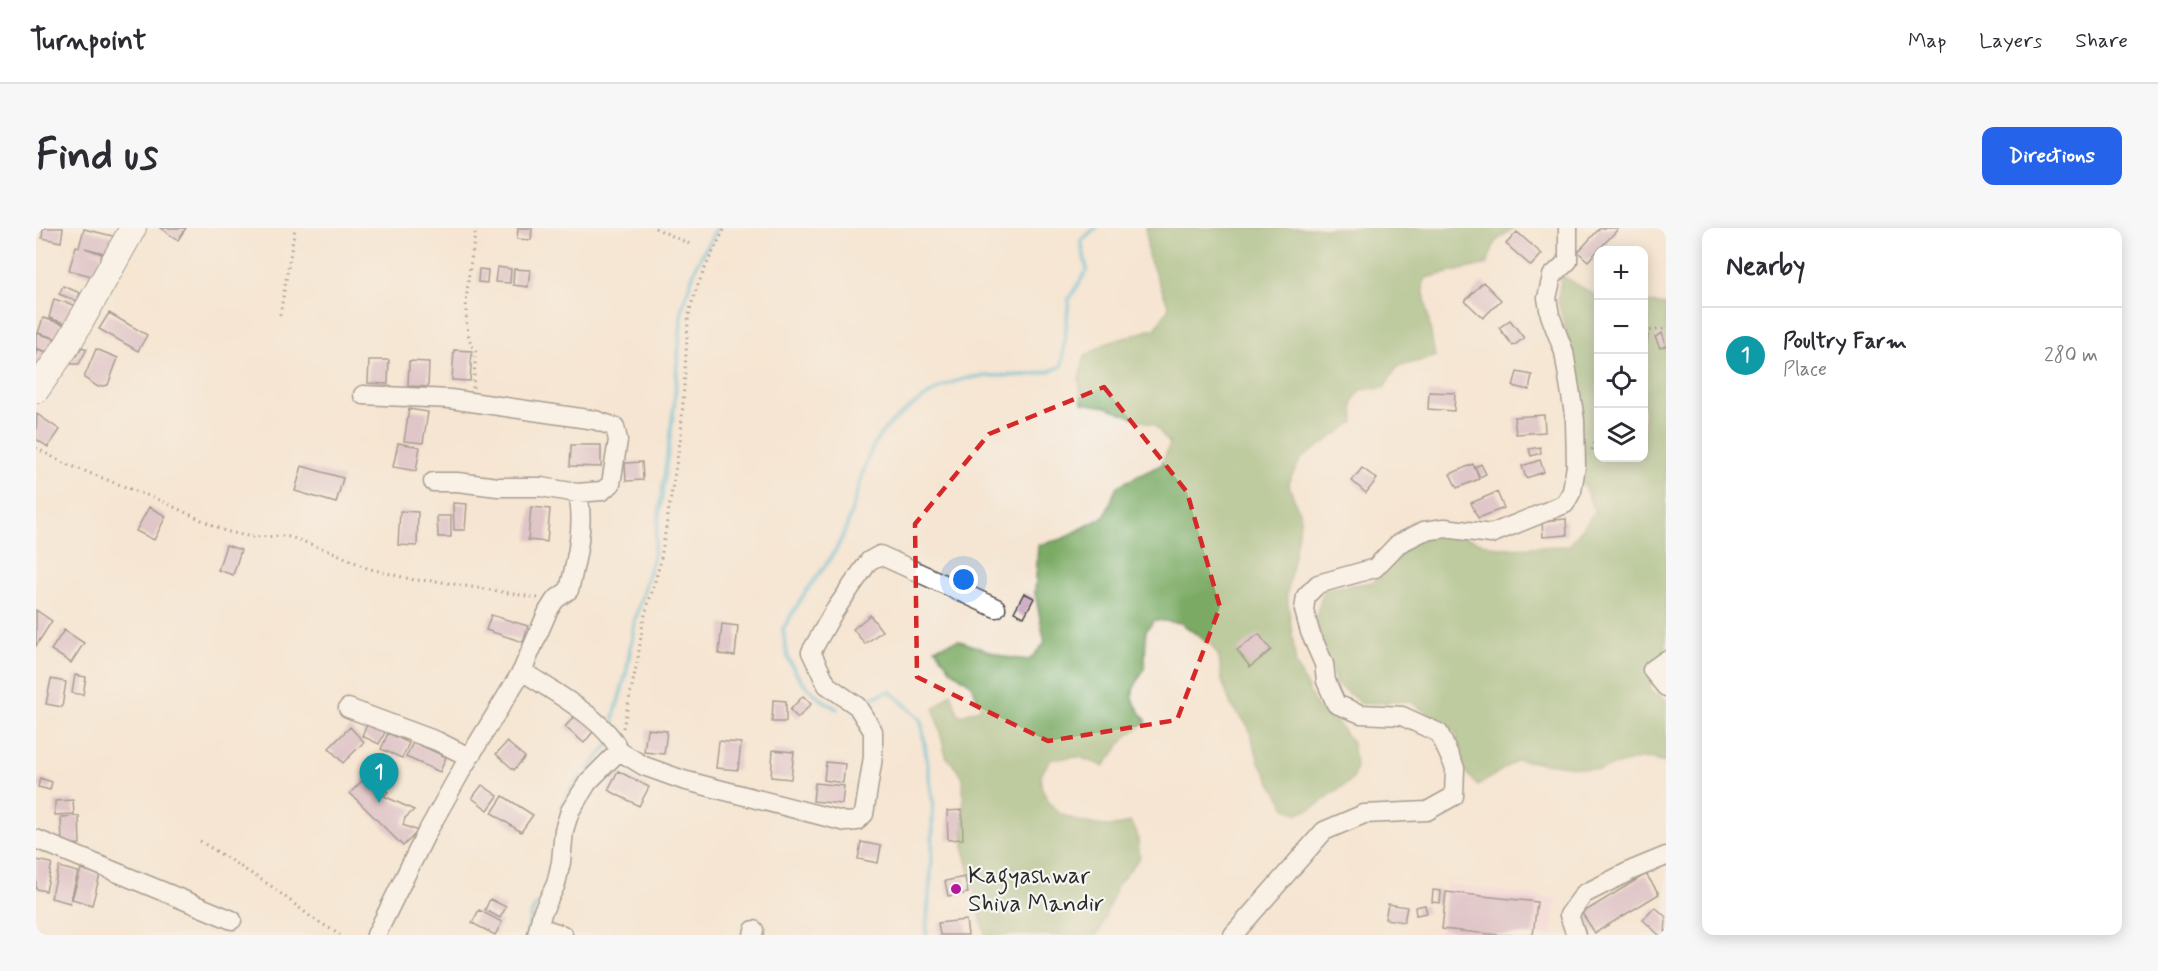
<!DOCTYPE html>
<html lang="en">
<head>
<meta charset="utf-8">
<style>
  :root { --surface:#fff; --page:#f7f7f7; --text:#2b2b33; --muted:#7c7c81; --line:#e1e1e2; --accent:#2563eb }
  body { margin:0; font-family:Mynerve,sans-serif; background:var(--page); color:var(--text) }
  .controls { position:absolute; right:18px; top:18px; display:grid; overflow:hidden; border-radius:12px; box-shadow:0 3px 15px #0003 }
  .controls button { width:54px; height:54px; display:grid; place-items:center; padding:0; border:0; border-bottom:2px solid var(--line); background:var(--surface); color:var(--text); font:30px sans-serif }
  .you { position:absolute; left:928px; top:352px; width:21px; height:21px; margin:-15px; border:4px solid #fff; border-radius:50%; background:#1a73e8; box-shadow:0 0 0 9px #1a73e833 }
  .badge { display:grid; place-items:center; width:39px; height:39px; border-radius:50%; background:var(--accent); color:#fff; font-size:20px; font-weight:700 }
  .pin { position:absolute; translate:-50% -50px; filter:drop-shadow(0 2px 3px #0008) }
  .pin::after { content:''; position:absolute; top:32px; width:21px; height:18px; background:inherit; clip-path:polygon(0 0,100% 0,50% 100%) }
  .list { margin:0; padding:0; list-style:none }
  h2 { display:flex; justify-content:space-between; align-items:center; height:78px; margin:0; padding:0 24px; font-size:26px }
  h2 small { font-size:20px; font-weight:400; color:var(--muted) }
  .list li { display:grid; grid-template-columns:39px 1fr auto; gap:18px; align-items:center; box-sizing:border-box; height:96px; padding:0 24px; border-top:2px solid var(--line) }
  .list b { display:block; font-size:22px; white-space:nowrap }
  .list p { margin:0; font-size:20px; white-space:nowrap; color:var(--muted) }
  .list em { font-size:20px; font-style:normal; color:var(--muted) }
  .icon { flex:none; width:33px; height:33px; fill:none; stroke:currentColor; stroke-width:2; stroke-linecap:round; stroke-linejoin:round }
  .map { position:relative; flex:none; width:1630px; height:707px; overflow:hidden; border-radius:12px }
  header { display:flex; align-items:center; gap:36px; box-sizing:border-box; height:84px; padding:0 30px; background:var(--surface); border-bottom:2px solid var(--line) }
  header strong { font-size:28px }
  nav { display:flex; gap:33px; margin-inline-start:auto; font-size:21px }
  .intro { display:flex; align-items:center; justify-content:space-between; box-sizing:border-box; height:144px; padding:0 36px }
  h1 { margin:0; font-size:42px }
  .button { padding:15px 27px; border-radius:12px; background:var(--accent); color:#fff; font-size:21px; font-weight:700 }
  main { display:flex; gap:36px; padding:0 36px }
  aside { flex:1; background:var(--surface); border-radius:12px; box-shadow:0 3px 15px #0003 }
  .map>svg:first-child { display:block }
  .built { fill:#f3cfdf }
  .forest { fill:#7aaa63; stroke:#526a47; stroke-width:1.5 }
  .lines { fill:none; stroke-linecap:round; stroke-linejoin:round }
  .stream { stroke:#55b6d4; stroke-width:4.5 }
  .building { fill:#c69fbe }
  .street-casing { stroke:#494744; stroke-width:21 }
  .secondary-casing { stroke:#494744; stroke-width:28 }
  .path { stroke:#494744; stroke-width:3; stroke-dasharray:1.5 4.5; stroke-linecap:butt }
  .street { stroke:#fff; stroke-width:18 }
  .secondary { stroke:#fff; stroke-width:26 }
  .marked { fill:none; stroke:#d62828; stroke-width:4.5; stroke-dasharray:12 8; stroke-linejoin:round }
  .poi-dot { fill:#b5179e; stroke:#f6f6f2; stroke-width:2 }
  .labels { text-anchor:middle; stroke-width:4.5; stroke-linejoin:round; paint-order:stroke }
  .poi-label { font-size:24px; fill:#2b2b2b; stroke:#f6f6f2; text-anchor:start }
</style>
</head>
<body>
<header>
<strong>Turnpoint</strong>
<nav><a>Map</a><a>Layers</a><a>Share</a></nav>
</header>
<div class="intro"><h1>Find us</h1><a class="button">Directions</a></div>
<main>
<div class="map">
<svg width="1630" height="707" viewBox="0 0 1630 707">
  <rect width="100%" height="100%" fill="#f6f6f2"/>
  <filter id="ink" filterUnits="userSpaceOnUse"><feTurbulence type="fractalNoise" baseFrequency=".0167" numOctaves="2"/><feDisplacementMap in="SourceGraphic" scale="12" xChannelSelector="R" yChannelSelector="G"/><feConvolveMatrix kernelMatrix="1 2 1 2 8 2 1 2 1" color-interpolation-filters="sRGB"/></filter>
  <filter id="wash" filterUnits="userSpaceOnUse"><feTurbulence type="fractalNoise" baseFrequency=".008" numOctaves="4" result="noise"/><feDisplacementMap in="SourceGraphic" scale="24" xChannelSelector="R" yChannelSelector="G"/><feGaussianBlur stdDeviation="1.35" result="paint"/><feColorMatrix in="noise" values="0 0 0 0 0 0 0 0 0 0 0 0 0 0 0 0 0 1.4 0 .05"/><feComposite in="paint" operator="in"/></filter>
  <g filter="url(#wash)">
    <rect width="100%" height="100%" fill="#f5e5d2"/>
    <path class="built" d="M1410 656 1521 671 1516 707H1403Z"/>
    <path class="forest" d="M1110 0H1478L1459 14 1451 36 1390 50 1387 58 1399 129 1361 139 1348 160 1324 162 1317 173 1318 194 1265 231 1252 255 1265 289 1251 366 1260 436 1281 480 1302 495 1316 515 1320 539 1317 551 1275 581 1262 586 1250 580 1223 534 1212 498 1195 477 1186 453 1183 429 1176 418 1145 395 1119 392 1110 402 1109 439 1097 462V473L1111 494 1091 508 1068 538 1043 529 1016 531C1000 548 1002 559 1015 576 1018 580 1021 584 1025 586 1045 595 1073 603 1094 594L1101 605 1104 629 1081 658 1063 704 1060 707H949L928 621 927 549 910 528 898 481 915 465 923 488 945 480 936 457 915 442 899 420 922 412 969 429 993 432 1009 415 999 365 1002 317 1026 311 1069 288 1081 258 1125 237 1134 216 1118 197 1070 179 1046 175 1043 151 1049 128 1069 116 1120 100 1133 79 1112 28Z
      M1525 47 1562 69V230H1608V74L1630 77V441L1615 455 1614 464 1630 471V535L1607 530 1563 542 1481 532 1442 558 1427 540 1420 505 1373 473 1326 476 1300 456 1279 391 1288 361 1337 354 1379 312 1416 306 1464 320 1533 318 1559 284 1543 246 1537 132 1522 73Z"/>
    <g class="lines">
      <path class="stream" d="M833 471 854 463 885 492 897 574 896 629 890 707
        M801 481C781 470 764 456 754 434 749 425 749 412 747 401 755 388 762 375 771 362 784 344 800 326 808 305 821 274 824 239 842 210 853 192 895 163 915 155 951 140 989 156 1026 138L1033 71 1051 42 1045 13 1060 0
        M577 502 578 488 590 446 599 392 617 330 638 179 646 80 660 38 681 0
        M552 542 573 516
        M525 581 535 561 546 548
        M491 707 495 687 501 676"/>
    </g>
    <g id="blocks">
      <path class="building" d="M7 0H27L25 14 6 10Z
        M124 0H150L142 12Z
        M482 0H496L495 12 481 11Z
        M1564 0H1583L1552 33 1542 24Z
        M48 1 77 8 72 26 49 20 66 26 59 49 33 42 40 18 43 19Z
        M1481 4 1506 26 1495 38 1470 16Z
        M461 39 475 41 474 55 459 54Z
        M443 41 452 42 451 55 442 54Z
        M478 41 494 42 492 59 477 57Z
        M1447 54 1465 72 1447 90 1429 73Z
        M27 58 44 65 41 73 23 66Z
        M18 71 41 78 35 97 13 90Z
        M73 85 111 107 102 123 63 101Z
        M7 90 34 98 29 113 2 105Z
        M1474 92 1488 110 1477 118 1463 100Z
        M0 105 23 112 18 126 0 120Z
        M1626 105 1630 118 1624 120 1619 109Z
        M1608 106 1612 107 1611 117H1608Z
        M46 119 51 121 43 136H34Z
        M0 121 12 127 0 148Z
        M60 121 82 130 72 157 62 159 48 150Z
        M418 122 436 123 434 153 416 152Z
        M333 132H353L352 156 332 155Z
        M373 133 393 134 392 159 372 158Z
        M1481 144 1496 147 1493 162 1477 158Z
        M1393 164 1419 165 1418 183 1392 181Z
        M373 181 392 184 387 215 368 213Z
        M1 186 24 202 12 219 0 211Z
        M1508 187 1509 204 1480 206 1478 189Z
        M362 215 384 219 380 243 357 239Z
        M535 217H565V239L534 238Z
        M1504 219 1505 225 1495 228 1493 221Z
        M1504 232 1508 244 1490 250 1486 238Z
        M606 234 607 252 590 253 589 235Z
        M1437 236 1443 251 1421 260 1414 246Z
        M1445 236 1450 246 1444 249 1439 239Z
        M266 238 307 250 300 275 259 263Z
        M1326 240 1341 251 1330 265 1316 253Z
        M1461 264 1468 280 1442 290 1435 275Z
        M417 275 431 276 429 302H418Z
        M113 279 130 288 118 312 100 303Z
        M495 279 514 281 511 314 492 312Z
        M364 283 382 284 381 318 362 317Z
        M401 288H415V309H402Z
        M1530 291 1531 307 1507 309 1506 293Z
        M190 317 205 322 197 347 182 342Z
        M988 365 998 370 988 389 978 384Z
        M0 382 16 393 0 418Z
        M455 387 492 398 487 414 450 402Z
        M834 387 846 403 829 416 817 401Z
        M686 396 702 398 699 428 683 426Z
        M28 402 48 415 35 435 15 422Z
        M1223 406 1235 422 1214 439 1201 422Z
        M39 447 50 449 47 467 36 465Z
        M15 451 30 454 26 479 10 476Z
        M767 468 775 476 762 490 754 482Z
        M737 472 750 473V494H736Z
        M541 485 560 500 548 515 529 499Z
        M332 494 350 502 343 516 326 508Z
        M314 499 328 514 307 535 293 520Z
        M611 501 631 503 628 526 608 524Z
        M352 505 373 515 366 530 345 521Z
        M683 513 705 515 702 542 680 540Z
        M377 514 410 529 404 544 370 529Z
        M471 514 489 529 478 542 460 526Z
        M737 522 758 524 755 551 735 549Z
        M790 534 809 536 807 555 788 552Z
        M582 543 613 559 603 578 572 562Z
        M334 545 352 564 348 568 378 582 369 590 367 597 382 603 367 618 314 565Z
        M4 550 16 554 14 562 2 559Z
        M779 555 808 558 806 576 777 573Z
        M446 557 462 568 452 582 436 570Z
        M467 568 497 587 485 604 456 585Z
        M37 572 38 586 19 587V573Z
        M926 582 927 611 912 612 911 583Z
        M43 588 44 616 26 617 25 589Z
        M825 614 845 618 842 635 822 631Z
        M0 632 16 635 10 663 0 661Z
        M23 639 42 644 34 675 15 670Z
        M45 641 64 647 56 677 36 671Z
        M1610 646 1623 666 1559 705 1546 685Z
        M929 649 932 665 912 668 909 653Z
        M1397 662 1405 663 1404 675 1396 674Z
        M1410 664 1501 674 1497 707H1463L1406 701Z
        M454 671 470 679 464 690 449 682Z
        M1352 676 1371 679 1368 694 1349 691Z
        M1389 677 1391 685 1380 687 1379 679Z
        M1619 679 1630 689 1629 707H1623L1607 692Z
        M443 682 466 694 459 707 436 695Z
        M930 692 932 707H904L902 695Z"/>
    </g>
  </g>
  <g filter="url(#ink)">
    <use href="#blocks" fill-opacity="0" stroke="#494744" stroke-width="1.5"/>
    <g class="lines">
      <g class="street-casing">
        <path id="street" d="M327 167 414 171 559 192 579 199 582 212 575 256 566 263 541 265 505 259H462L421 254H397
          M1630 432 1616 442 1630 459
          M486 443C513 461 572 493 583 523L608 538 647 552 810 594 821 593 828 586 837 529V503L821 478 791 457 775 424 797 385 833 333 844 327 960 380
          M312 480 401 513 433 529
          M0 611 196 692
          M503 699 527 707
          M340 707 390 606 428 538 486 443 512 383 519 372 533 362C540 334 550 292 541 265
          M501 707 506 685 520 656 525 634 528 602 534 583 552 554 583 523
          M717 707 718 702
          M1197 707 1288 603 1328 586 1391 583 1418 568 1419 540 1403 505 1366 488 1325 486 1300 476 1290 453 1288 436 1274 404 1268 382 1270 368 1282 356 1339 340 1362 316 1388 303 1409 300 1455 306 1529 276 1536 263 1540 238 1539 192 1528 124 1514 87 1511 70 1516 48 1532 33V0
          M1540 707 1533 687 1548 666 1596 642 1630 628"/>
      </g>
      <g class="secondary-casing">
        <path id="secondary" d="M0 162 32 116 97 0"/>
      </g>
      <path class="path" d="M619 0 656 17
        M244 87 259 0
        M1608 103 1630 101
        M437 160 440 124C420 99 436 31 440 0
        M0 220 28 235 123 272 189 303 215 309 249 308 257 310 297 324 331 340 378 352 400 353 502 370
        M1556 222 1562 206
        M587 500 602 430 607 394 624 336 645 207 652 93C657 60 674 30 689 0
        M164 613 235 658 275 689 304 707"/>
      <use href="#street" class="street"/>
      <use href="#secondary" class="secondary"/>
    </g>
  </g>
  <path d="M0 0H1630V707H0ZM1068 159 1151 264 1184 379 1141 492 1012 513 881 449 879 296 953 206Z" fill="#f5e5d2" fill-opacity=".55" fill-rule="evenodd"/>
  <path class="marked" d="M1068 159 1151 264 1184 379 1141 492 1012 513 881 449 879 296 953 206Z"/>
  <circle class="poi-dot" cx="920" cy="661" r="6"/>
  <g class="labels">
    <g class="poi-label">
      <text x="932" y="655">Kagyashwar<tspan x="932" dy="28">Shiva Mandir</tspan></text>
    </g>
  </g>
</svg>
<div class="controls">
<button>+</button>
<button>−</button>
<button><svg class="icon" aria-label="locate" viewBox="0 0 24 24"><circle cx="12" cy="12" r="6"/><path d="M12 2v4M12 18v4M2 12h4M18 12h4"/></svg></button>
<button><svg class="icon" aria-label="layers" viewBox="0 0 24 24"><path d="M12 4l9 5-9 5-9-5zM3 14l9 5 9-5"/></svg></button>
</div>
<div class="you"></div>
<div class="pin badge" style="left:343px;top:575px;background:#0f9aa8">1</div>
</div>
<aside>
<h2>Nearby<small></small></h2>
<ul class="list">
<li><span class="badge" style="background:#0f9aa8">1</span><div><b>Poultry Farm</b><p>Place</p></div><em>280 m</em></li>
</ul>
</aside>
</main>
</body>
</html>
